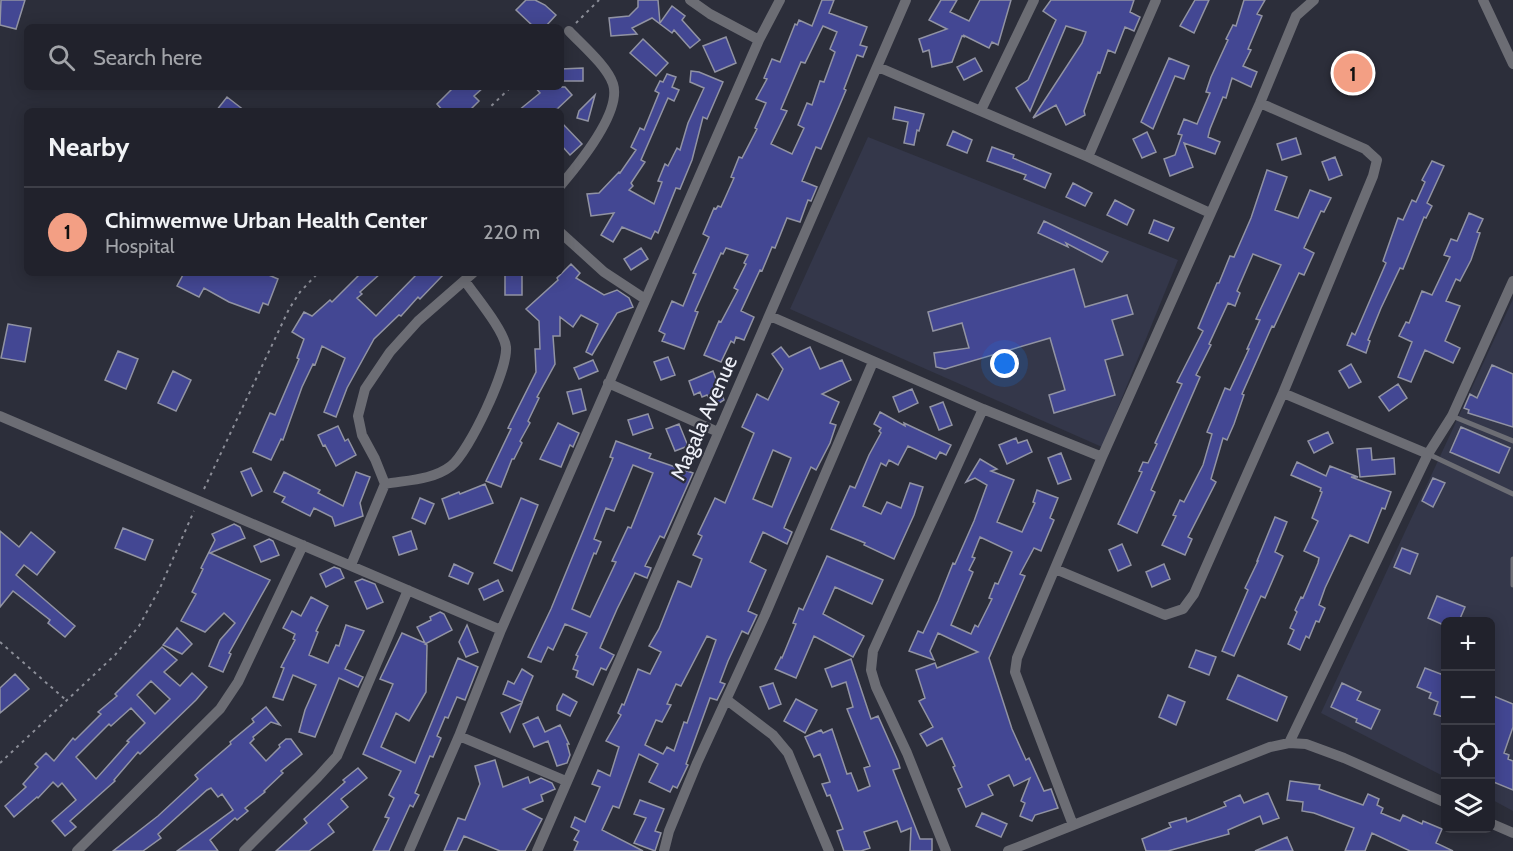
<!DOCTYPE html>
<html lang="en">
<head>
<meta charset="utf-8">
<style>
  :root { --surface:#21222c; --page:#292a34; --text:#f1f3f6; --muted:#a2a4a9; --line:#3e3f48; --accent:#f39f84 }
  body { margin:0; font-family:Cabin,sans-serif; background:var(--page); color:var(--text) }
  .controls { position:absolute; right:18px; bottom:18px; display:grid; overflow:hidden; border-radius:9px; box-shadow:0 3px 15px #0003 }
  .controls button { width:54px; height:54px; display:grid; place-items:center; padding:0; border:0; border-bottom:2px solid var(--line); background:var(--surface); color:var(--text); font:30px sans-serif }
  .you { position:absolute; left:1005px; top:364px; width:21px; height:21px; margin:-15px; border:4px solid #fff; border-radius:50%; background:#1a73e8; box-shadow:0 0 0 9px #1a73e833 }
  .badge { display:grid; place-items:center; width:39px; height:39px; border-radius:50%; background:var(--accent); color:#111; font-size:20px; font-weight:700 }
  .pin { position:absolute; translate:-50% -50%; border:3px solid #fff; box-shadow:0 2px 6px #0006 }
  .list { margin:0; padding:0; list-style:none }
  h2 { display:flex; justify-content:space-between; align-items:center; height:78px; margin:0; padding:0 24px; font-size:26px }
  h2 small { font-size:20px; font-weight:400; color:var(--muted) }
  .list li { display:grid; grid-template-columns:39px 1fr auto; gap:18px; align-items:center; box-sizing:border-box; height:90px; padding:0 24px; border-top:2px solid var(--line) }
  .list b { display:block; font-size:22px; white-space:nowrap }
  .list p { margin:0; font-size:20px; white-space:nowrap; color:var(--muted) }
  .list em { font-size:20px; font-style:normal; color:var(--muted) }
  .icon { flex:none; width:33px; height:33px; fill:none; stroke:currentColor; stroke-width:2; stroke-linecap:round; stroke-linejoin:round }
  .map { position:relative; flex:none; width:1513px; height:851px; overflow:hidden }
  .search { position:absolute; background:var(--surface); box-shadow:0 3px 15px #0003; left:24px; top:24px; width:540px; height:66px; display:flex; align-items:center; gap:15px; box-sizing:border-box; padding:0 21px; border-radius:9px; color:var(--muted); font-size:22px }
  .panel { position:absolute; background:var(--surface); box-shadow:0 3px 15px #0003; left:24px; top:108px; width:540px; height:168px; border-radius:9px }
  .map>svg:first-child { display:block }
  .built { fill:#34374a }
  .building { fill:#434793; stroke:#9193a3; stroke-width:1.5; fill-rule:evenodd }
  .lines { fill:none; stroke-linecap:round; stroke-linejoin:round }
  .path { stroke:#8c8e98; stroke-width:2; stroke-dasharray:3 4.5; stroke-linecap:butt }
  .lane { stroke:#6c6d74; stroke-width:5 }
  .street { stroke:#6c6d74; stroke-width:10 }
  .labels { text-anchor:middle; stroke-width:4.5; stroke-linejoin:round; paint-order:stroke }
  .street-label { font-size:21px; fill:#eff1f9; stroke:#2c2e3a }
</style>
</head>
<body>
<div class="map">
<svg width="1513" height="851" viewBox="0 0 1513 851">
  <rect width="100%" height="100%" fill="#2c2e3a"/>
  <path class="built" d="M868 137 1178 260 1102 447 790 309Z
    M1513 299V811L1491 799 1490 622H1446L1445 777 1321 713Z"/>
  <path class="building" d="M1 0H25L16 29 0 25Z
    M526 0H535L545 5 556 15 545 27H534L516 10Z
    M638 0H658L660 23 672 6 685 16 682 20 700 40 690 48 674 30 672 33 652 18 632 28 637 34 611 36 609 18 629 16 638 7Z
    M822 0H834L829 13 867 27 860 45 867 47 863 57 857 55 844 89 846 90 841 102 821 149 816 147 802 181 817 187 811 201 808 200 800 222 787 218 775 248 772 247 762 271 760 270 741 311 754 317 744 340 736 337 734 343 731 341 721 362 704 355 719 321 721 322 738 290 734 288 746 264 744 263 748 255 726 248 723 254 721 253 695 311 698 312 684 349 662 341 665 334 659 331 672 301 683 306 696 274 693 273 709 237 703 234 714 208 716 209 718 206 721 207 734 178 731 177 739 157 742 158 757 129 755 128 766 103 756 99 767 79 764 78 772 59 780 62 795 24 797 25 799 20 812 26ZM823 26 837 32 830 49 835 52 824 82 820 81 812 105 807 103 798 125 804 128 792 154 771 144 787 111 781 109 801 62 805 63Z
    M941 0H957L950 12 969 21 980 0H1011L998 45 992 42 989 48 963 35 965 37 962 36 952 62 932 67 929 50 923 52 919 39 947 29 929 20Z
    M1051 0H1134L1130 12 1140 17 1134 31 1125 27 1115 53 1108 50 1100 73 1098 72 1084 111 1085 115 1066 125 1056 105 1033 118 1082 43 1086 32 1066 26 1030 111 1016 88 1028 80 1056 20 1043 11Z
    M1195 0H1209L1194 33 1180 26Z
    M1244 0H1265L1257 14 1262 16 1248 49 1251 50 1243 66 1257 72 1251 87 1232 78 1226 98 1223 97 1210 129 1208 137 1220 142 1215 154 1184 143 1193 167 1170 176 1164 159 1175 155 1182 135 1178 134 1184 119 1197 124 1210 93 1206 92 1211 77 1228 40 1226 39 1233 25 1236 26Z
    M726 37 736 63 715 72 703 46Z
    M643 39 668 63 656 76 630 53Z
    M975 58 982 71 964 80 957 67Z
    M1169 58 1189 66 1184 79 1175 76 1153 129 1141 122Z
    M583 68V81H561V69Z
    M691 71 699 72 723 82 707 119 703 117 692 160 680 189 676 188 658 233 655 231 651 239 622 227 613 242 601 235 614 213 591 216 587 194 599 193 619 172 620 173 636 150 631 147 640 128 644 130 659 93 655 91 660 81 663 82 667 74 676 77 672 87 679 90 674 101 668 98 641 160 645 162 631 183 633 186 629 190 654 204 662 182 658 181 665 164 668 166 677 148 680 150 688 123 704 88 690 82Z
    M454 87H484L474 96 479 101 469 111H443L437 104Z
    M535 87H565L572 95 555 111H518L540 93Z
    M595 95 588 121 577 118 579 111Z
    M227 97 245 111H216Z
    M895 107 924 114 919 131 917 130 914 145 904 143 908 122 893 119Z
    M561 122 582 144 570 155 561 145Z
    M953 131 972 140 967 153 947 145Z
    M1147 132 1156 152 1142 158 1133 139Z
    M1296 138 1301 154 1282 160 1277 144Z
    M992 147 1014 155 1013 158 1051 174 1045 188 1024 179 1026 175 987 161Z
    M1335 157 1342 175 1329 180 1322 162Z
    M1432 161 1444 166 1427 203 1432 206 1426 218 1424 217 1403 269 1400 268 1381 308 1368 340 1370 341 1366 353 1347 345 1352 333 1355 335 1386 263 1383 261 1398 218 1403 220 1412 200 1416 202 1425 182 1422 180Z
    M1267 170 1287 177 1275 210 1298 218 1310 190 1331 198 1324 212 1321 211 1304 248 1314 253 1304 275 1299 273 1274 327 1272 326 1242 394 1244 395 1234 424 1227 440 1223 438 1211 479 1216 482 1188 537 1192 539 1185 555 1162 545 1176 516 1173 515 1180 500 1184 502 1203 465 1212 434 1207 432 1225 388 1230 390 1249 349H1247L1260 320 1256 319 1281 265 1253 254 1237 291 1240 293 1235 306 1228 303 1209 344 1211 345 1196 375 1200 377 1151 490 1155 492 1137 533 1118 524 1142 472 1139 471 1143 462 1148 463 1157 444 1155 443 1182 384 1177 382 1203 331 1198 328 1217 283H1219L1230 256 1234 257 1251 218Z
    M1073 183 1092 193 1085 206 1066 197Z
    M1115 200 1134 210 1127 225 1107 215Z
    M1469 213 1483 219 1477 232 1480 233 1471 260 1460 281 1456 279 1446 301 1460 306 1445 341 1460 348 1453 363 1425 350 1411 382 1398 377 1412 342 1399 336 1406 322 1409 323 1422 291 1432 295 1450 257 1444 255 1451 239 1457 241Z
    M1154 220 1174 228 1168 241 1149 233Z
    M1044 221 1108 252 1102 262 1066 243 1068 247 1038 233Z
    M641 248 648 259 631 270 624 259Z
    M571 264 580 273 576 278 604 295 617 290 629 298 633 307 617 313 592 355 586 352 598 324 581 315 573 327 560 317V336H553L555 364 537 397 539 398 528 421 530 423 520 441 522 443 514 459H512L501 487 486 481 511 429 508 428 536 372 535 349H540L539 321 526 309 558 280 557 278Z
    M1074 269 1085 307 1127 295 1133 314 1112 320 1123 355 1105 360 1115 395 1054 413 1049 395 1065 390 1050 338 945 369 936 367 934 353 969 348 962 323 933 331 928 312Z
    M184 273H264L278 279 268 305 263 303 259 313 229 302 204 288 199 297 177 286Z
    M361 273H381L360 292 362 294 357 298 376 316 418 273H445L420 299 418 297 401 316 399 315 374 339 347 388 336 417 324 412 345 358 322 346 315 365 313 364 302 387 283 440 281 439 271 460 253 452 270 413 275 415 299 359 297 358 304 339 292 332 304 312 312 316 330 300 332 302Z
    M505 273H522V295H505Z
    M8 324 31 328 25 362 1 358Z
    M781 347 789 357 810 347 820 369 842 360 851 380 822 394 839 402 830 423 836 425 830 443 816 470 811 467 788 518 784 528 792 532 787 544 763 532 750 562 766 570 748 611 757 615 748 634 742 631 728 661 720 682 725 684 717 700 710 698 686 764 688 765 677 788 673 786 670 792 649 782 658 764 639 754 619 808 613 806 602 830 643 851H574L578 842 574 840 579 831 571 827 575 817 585 822 600 787 592 784 598 770 610 776 619 747 606 741 621 715 618 713 622 704 624 705 638 669 650 674 661 652 649 646 659 629 678 581 691 587 702 559 693 555 702 536 698 534 715 498 725 503 754 433 742 427 757 394 768 400 783 369 772 354ZM773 450 791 458 772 507 753 499ZM707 636 716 640 687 723 684 722 674 751 667 747 663 754 645 745 656 720 662 722 671 705 667 704 676 684 681 686Z
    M118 351 138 359 126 389 105 380Z
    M668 357 675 375 661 380 654 362Z
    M593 360 598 371 579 379 574 368Z
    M1351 364 1361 382 1349 388 1339 371Z
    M1492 365 1513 374V427L1468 413 1469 410 1464 408 1470 394 1477 398Z
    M173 371 191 380 176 411 158 403Z
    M713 371 724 400 713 407 707 395 702 397 700 392 694 395 689 381Z
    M1398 384 1407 398 1389 411 1379 397Z
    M581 389 586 410 573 414 567 392Z
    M912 389 918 403 899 412 893 397Z
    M943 402 952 425 939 430 930 407Z
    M880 412 905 426 904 423 951 445 946 455 940 452 936 459 908 446 898 465 889 460 886 466 881 463 863 506 881 514 887 502 901 508 910 483 923 487 914 515 894 559 864 545 865 543 831 529 850 486 855 488 869 455 881 433 879 431 881 428 874 424Z
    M648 414 653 428 633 435 628 420Z
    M558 423 579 433 573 447 570 445 561 467 540 459Z
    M679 424 688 446 675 451 666 429Z
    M338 426 345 441 348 439 356 455 336 466 325 445 323 446 318 435Z
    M1461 427 1510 448 1499 473 1450 452Z
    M1328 432 1333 443 1314 453 1308 441Z
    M1016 438 1018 443 1027 440 1032 452 1007 464 999 445Z
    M616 441 651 454 649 458 693 473 664 538 660 536 645 566 651 568 647 578 635 573 617 609 600 648 614 655 606 670 601 668 593 685 576 677 578 671 573 669 578 656 576 655 587 633 565 624 553 650 548 647 541 662 528 657 551 609 613 458 610 457ZM633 465 653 473 631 528 628 527 612 561 616 562 590 617 572 609 594 553 596 554 601 542 594 539 606 508 614 511Z
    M1371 448 1372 460 1394 458 1395 474 1360 477 1357 449Z
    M1061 453 1071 479 1058 484 1048 458Z
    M980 459 997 469 991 471 1014 480 997 522 1022 532 1035 503 1033 502 1037 490 1058 498 1050 518 1054 520 1041 551 1034 548 1020 574 1025 576 989 658 1012 729 1026 760 1029 758 1044 791 1051 789 1058 808 1035 815 1032 821 1020 816 1025 803 1021 801 1030 778 1014 786 1009 775 988 785 993 795 966 807 958 789 962 787 953 767 955 766 942 738 927 746 920 734 933 727 919 701 925 698 916 670 935 663 937 668 978 652 938 633 930 651 934 660 909 651 918 631 923 633 938 601 953 563 955 564 974 521 987 485 975 478 966 482ZM980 537 1012 552 998 584 995 583 989 598 992 599 978 627 975 625 971 634 951 625 973 572 969 570 975 558 972 557Z
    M1297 462 1326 476 1330 466 1358 477H1351L1391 492 1385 509 1382 508 1368 543 1350 535 1325 588 1319 605 1325 608 1319 622 1316 621 1309 638 1306 636 1300 650 1288 644 1294 630 1290 628 1297 612 1295 610 1301 597 1303 598 1318 563 1319 558 1304 551 1318 521 1312 518 1322 492 1320 491 1321 488 1291 475Z
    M251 468 262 491 252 496 241 472Z
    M284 472 320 490 318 493 343 506 356 472 370 477 360 503 363 516 335 526 332 517 314 508 310 516 282 502 285 497 274 492Z
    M1433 478 1445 483 1433 507 1422 501Z
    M485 484 493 503 449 519 442 499 459 492 460 494Z
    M420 498 434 504 425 524 412 518Z
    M521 498 538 505 512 571 494 563Z
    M1275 517 1287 522 1275 552 1283 556 1265 598 1261 596 1234 656 1222 651 1248 590 1245 588 1258 561H1257Z
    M234 524 240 527 245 538 210 553 270 580 229 653 231 654 223 672 209 666 220 640 235 623 224 613 205 632 181 621 196 594 192 592 203 569 201 568 215 540 212 534Z
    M123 528 153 540 145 560 115 548Z
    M0 531 19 547 31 532 55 552 37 575 24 565 16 575 75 626 65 637 48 623 50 620 13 591 0 607Z
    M411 531 417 549 399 555 393 537Z
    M269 539 273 541 279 555 261 562 254 546Z
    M1122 544 1131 565 1118 571 1109 550Z
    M1402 548 1418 554 1410 574 1394 567Z
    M827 556 883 580 872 604 835 587 823 614 864 636 853 657 814 636 796 678 775 669 781 657 782 658 796 624 793 623 799 608 803 610Z
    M454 564 473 573 468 584 449 576Z
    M1164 564 1170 579 1152 587 1146 572Z
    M334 567 340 569 344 578 326 587 320 574Z
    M362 579 375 584 383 602 367 609 355 582Z
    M498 580 503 591 484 600 479 589Z
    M1437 596 1465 607 1459 621H1446V626L1428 618Z
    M311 597 328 606 316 631 318 632 309 655 328 663 336 645 339 646 346 625 364 631 345 669 363 677 358 687 339 678 315 737 299 732 305 710 316 685 293 675 283 700 273 697 284 668 281 667 295 640 293 639 295 634 283 628 292 611 301 616Z
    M440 612 444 614 452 630 425 644 427 645 426 692 409 721 396 713 381 747 415 763 458 658 478 667 465 700 457 697 448 718 445 717 437 736 441 738 433 757 430 756 415 793 419 795 413 807 410 805 389 851H373L389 818 385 817 394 798 389 795 401 771 363 754 393 684 380 679 402 633 425 643 417 627 431 620 430 617Z
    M467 625 478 652 466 657 459 642Z
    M177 628 192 644 182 654 163 645Z
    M162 647 177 660 164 672 180 686 192 673 207 687 196 700 140 754 138 752 114 780 115 781 70 821 76 827 65 836 52 821 76 800 62 783 58 787 53 782 38 798 37 797 14 817 5 806 26 787 23 784 38 767 35 764 46 753 54 761 73 738 75 740 101 714 98 712 117 696 115 694ZM151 681 170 699 155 714 137 695ZM131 708 145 723 127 741 129 742 96 779 76 757 109 724 111 726Z
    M1196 650 1216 657 1209 675 1189 667Z
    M851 659 871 719 878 716 898 761 900 768 893 770 920 839H932V851H910L911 828 901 832 897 821 864 832 870 848 861 851H844L837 831 843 829 830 795 827 796 822 784 830 782 820 754 814 757 805 737 821 730 823 733 832 729 847 774 851 773 858 791 870 786 864 768 870 766 847 709 853 707 846 682 832 687 825 669Z
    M1425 668 1446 676V718L1434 714 1438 702 1429 698 1431 693 1417 687Z
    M522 669 533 676 522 702 503 694 508 681 514 684Z
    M15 674 29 689 0 713V688Z
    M1238 675 1287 697 1277 721 1227 699Z
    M773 683 781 704 769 709 760 687Z
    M1342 683 1361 692 1357 700 1380 710 1371 729 1356 722 1357 719 1331 707Z
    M563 694 577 702 570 716 557 710V706Z
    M1168 695 1185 702 1176 725 1159 717Z
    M1491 695 1513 704V727L1504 753 1509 755 1508 759 1513 761V790L1491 781Z
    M796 699 817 710 805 733 784 721Z
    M522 703 510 732 501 713Z
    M266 707 280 725 271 722 253 737 254 739 250 743 266 761 280 747 279 745 286 739H291L302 754 281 771 283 773 264 791 265 792 245 808 248 811 237 820 235 818 210 840 218 851H177L233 810 222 794 218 797 211 788 207 790 158 834 161 838 143 851H113L158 816 198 779 195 775 231 744 230 742 254 722 252 719Z
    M538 717 545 732 560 725 569 744H567L570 755 567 763 557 766 548 741 534 747 523 724Z
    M495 760 503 787 528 777 530 783 541 778 552 783 555 789 541 795 543 801 523 809 542 819 525 851H500L464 836 457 851H444L458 818 465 820 480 784 475 766Z
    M358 768 367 778 341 799 348 807 328 824 334 832 309 851H276L307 823 304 819 345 782 343 780Z
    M1290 781 1320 785 1319 789 1363 805 1368 794 1379 799 1377 805 1383 808 1381 813 1400 821 1403 815 1422 824 1423 821 1442 829 1436 843 1453 851H1410L1372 833 1365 851H1345L1354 828 1314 813 1302 811 1303 802 1287 800Z
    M1268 793 1279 818 1263 824 1260 816 1228 830 1229 834 1168 851H1146L1142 839 1171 827 1169 823 1186 818 1187 822 1226 806 1224 802 1240 795 1244 803Z
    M640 800 664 809 655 831 661 833 655 851 634 843 646 818 634 814Z
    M982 813 1007 824 1001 837 976 826Z
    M1287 837 1293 851H1255Z"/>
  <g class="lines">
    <path class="path" d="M576 23 599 0
      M486 111 511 87
      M204 489 289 309 300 292 318 273
      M0 642 67 701
      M0 763 115 655 139 626 160 588 194 511"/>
    <path class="lane" d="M1452 416 1513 441
      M1428 454 1513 494
      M1513 559V585"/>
    <path class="street" d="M690 0 710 14 759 40
      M1483 0 1513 64
      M878 67 1088 157 1210 213
      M981 110 1034 0
      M1088 157 1156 0
      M561 185C578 165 622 112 613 84 607 66 582 45 569 31
      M561 233 604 272 645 299
      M770 316 983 409
      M608 383 718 432
      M1283 393 1428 454
      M0 416 501 630
      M385 484C407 480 433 480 451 466 469 452 508 369 506 347 504 330 475 296 465 281
      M351 565 385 484 375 459 362 435 358 416 365 389 390 352 418 321 473 273
      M1055 569 1165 615 1183 609 1194 594 1283 393 1373 176 1377 160 1365 149 1260 103
      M727 700 773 735 788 753 829 851
      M459 736 566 781
      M1289 743 1428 454 1452 416 1513 281
      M1490 823 1513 833
      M1073 825 1015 672 1017 658 1102 457 1260 103 1296 16 1314 0
      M77 851 220 709 238 682 303 545
      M244 851 318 777 337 756 408 590
      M409 851 459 736 501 630 759 40 780 0
      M537 851 906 0
      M664 851 669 831 697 763 765 615 873 362
      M946 851 907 753 876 687 871 670 873 651 983 409 1102 457
      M1008 851 1270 747 1289 743 1306 744 1344 758 1446 803"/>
  </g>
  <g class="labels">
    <g class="street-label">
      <text transform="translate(704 418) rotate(-66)" y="7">Magala Avenue</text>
    </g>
  </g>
</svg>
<div class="controls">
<button>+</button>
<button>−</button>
<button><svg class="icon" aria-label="locate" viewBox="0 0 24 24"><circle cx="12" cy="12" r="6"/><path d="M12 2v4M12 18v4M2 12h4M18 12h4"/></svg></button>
<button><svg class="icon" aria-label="layers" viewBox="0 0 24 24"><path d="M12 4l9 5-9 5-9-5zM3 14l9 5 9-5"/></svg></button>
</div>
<div class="you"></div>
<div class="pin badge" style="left:1353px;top:73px">1</div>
<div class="search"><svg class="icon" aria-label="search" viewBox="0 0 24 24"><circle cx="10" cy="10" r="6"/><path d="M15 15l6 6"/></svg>Search here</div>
<section class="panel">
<h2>Nearby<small></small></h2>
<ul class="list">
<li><span class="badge">1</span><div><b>Chimwemwe Urban Health Center</b><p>Hospital</p></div><em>220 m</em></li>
</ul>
</section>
</div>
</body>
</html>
